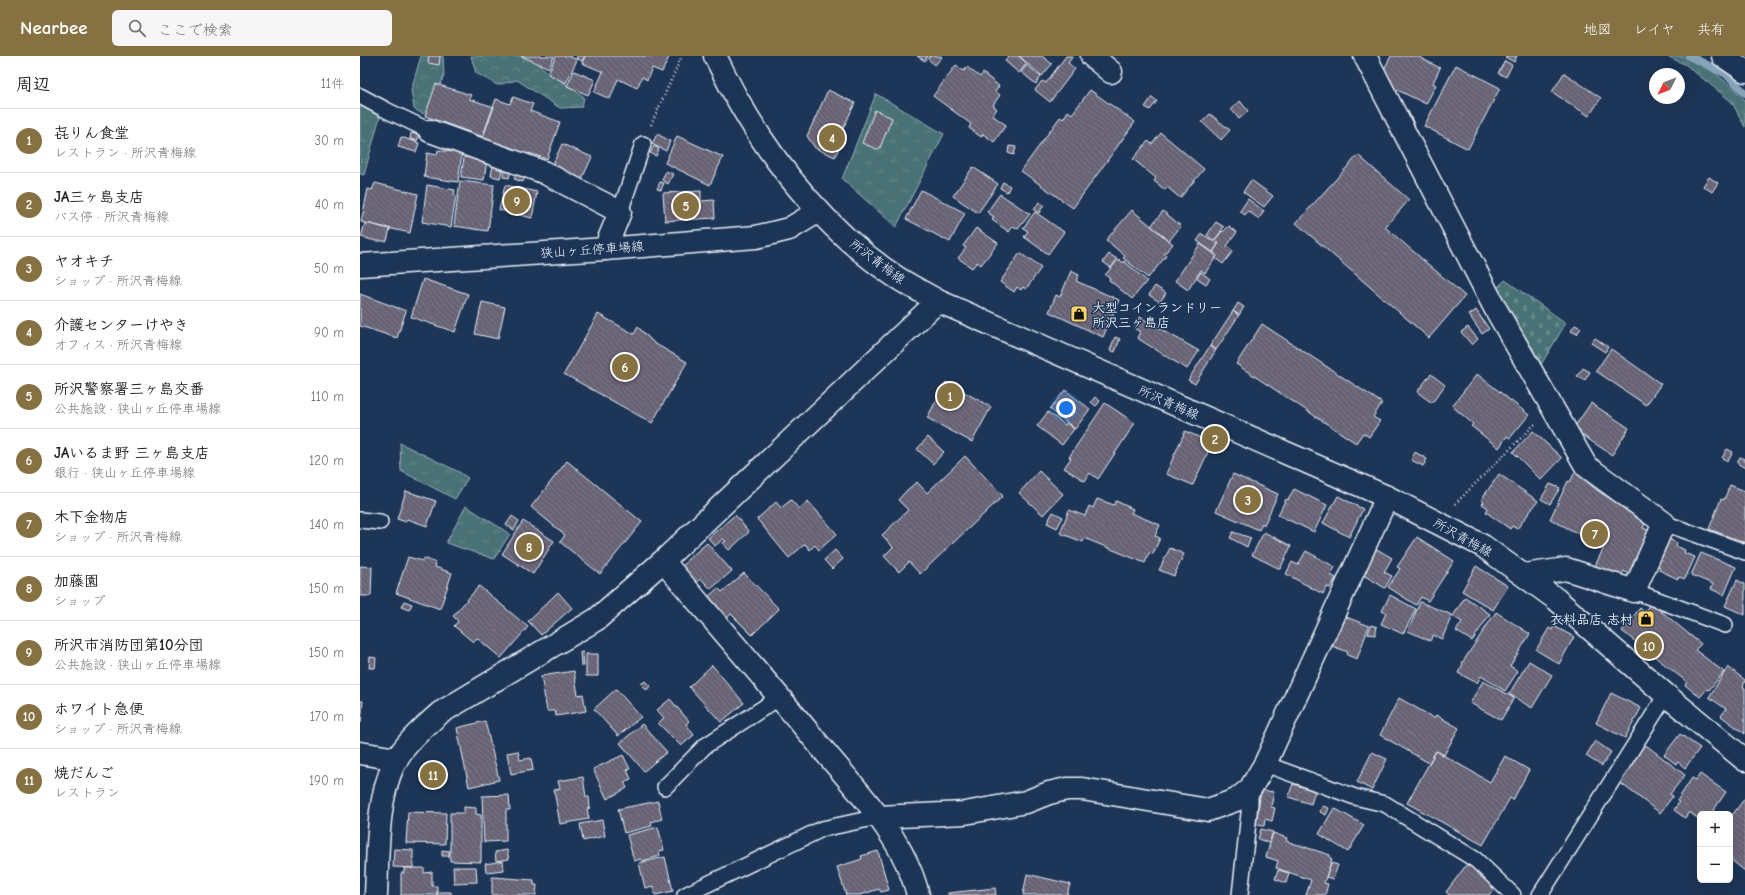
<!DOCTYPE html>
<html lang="ja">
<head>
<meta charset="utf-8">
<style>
  :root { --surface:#fff; --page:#f6f6f6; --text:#222; --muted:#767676; --line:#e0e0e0; --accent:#857141 }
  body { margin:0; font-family:"Comic Neue","Klee One",sans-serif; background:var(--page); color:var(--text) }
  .controls { position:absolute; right:12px; bottom:12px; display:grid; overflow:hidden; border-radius:6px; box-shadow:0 4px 16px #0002 }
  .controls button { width:36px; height:36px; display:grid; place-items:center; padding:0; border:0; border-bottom:1px solid var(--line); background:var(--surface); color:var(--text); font:20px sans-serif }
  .compass { position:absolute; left:1289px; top:12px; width:36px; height:36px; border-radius:50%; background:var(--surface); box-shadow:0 4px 16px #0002; rotate:228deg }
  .you { position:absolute; left:706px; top:352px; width:14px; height:14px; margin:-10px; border:3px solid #fff; border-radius:50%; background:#1a73e8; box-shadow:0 0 0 6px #1a73e833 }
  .badge { display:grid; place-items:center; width:26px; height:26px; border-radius:50%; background:var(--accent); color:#fff; font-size:13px; font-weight:700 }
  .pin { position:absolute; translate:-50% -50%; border:2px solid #fff; box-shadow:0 1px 4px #0006 }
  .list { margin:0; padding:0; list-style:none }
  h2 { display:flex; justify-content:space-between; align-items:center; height:52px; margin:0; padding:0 16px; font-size:17px }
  h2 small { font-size:13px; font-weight:400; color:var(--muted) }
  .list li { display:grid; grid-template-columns:26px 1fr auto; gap:12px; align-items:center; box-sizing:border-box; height:64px; padding:0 16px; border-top:1px solid var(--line) }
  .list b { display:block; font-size:15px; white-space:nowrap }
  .list p { margin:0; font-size:13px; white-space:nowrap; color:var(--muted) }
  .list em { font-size:13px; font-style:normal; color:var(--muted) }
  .icon { flex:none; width:22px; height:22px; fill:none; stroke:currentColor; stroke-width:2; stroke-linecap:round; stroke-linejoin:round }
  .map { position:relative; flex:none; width:1385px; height:839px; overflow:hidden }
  header { display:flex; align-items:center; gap:24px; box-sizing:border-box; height:56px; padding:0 20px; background:var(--accent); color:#fff }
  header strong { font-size:19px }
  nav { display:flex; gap:22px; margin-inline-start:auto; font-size:14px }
  .search { width:280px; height:36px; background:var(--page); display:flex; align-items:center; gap:10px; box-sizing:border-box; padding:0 14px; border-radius:6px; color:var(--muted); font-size:15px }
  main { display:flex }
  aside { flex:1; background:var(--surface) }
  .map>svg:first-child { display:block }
  .grass { fill:url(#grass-tufts); stroke:#99b2b7 }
  .forest { fill:url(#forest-crowns); stroke:#99b2b7 }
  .cemetery { fill:url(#cemetery-stones); stroke:#99b2b7 }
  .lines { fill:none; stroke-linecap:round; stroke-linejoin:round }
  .stream { stroke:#87a3b9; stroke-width:8 }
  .building { fill:url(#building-back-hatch); stroke:#e8f1f8 }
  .lane-casing { stroke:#e8f1f8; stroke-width:18 }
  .street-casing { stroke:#e8f1f8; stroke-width:25 }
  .secondary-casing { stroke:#e8f1f8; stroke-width:25 }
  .path { stroke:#e8f1f8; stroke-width:2.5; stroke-dasharray:1 3; stroke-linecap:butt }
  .lane { stroke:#1d3557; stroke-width:15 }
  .street { stroke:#1d3557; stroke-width:22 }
  .secondary { stroke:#1d3557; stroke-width:22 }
  .labels { text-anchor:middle; stroke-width:3; stroke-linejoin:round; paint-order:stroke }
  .street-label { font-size:13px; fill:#e8f1f8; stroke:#1d3557 }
  .poi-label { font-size:13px; font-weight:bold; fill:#e8f1f8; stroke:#1d3557; text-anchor:start }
</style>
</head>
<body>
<header>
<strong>Nearbee</strong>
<div class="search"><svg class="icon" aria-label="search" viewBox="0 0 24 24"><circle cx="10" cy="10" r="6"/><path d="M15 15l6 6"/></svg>ここで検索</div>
<nav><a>地図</a><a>レイヤ</a><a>共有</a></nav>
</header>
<main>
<aside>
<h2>周辺<small>11件</small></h2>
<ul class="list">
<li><span class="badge">1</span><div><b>㐂りん食堂</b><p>レストラン · 所沢青梅線</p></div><em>30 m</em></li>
<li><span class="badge">2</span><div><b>JA三ヶ島支店</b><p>バス停 · 所沢青梅線</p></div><em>40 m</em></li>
<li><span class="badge">3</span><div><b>ヤオキチ</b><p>ショップ · 所沢青梅線</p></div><em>50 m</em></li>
<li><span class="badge">4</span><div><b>介護センターけやき</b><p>オフィス · 所沢青梅線</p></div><em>90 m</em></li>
<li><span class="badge">5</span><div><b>所沢警察署三ヶ島交番</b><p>公共施設 · 狭山ヶ丘停車場線</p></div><em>110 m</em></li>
<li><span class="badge">6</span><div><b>JAいるま野 三ヶ島支店</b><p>銀行 · 狭山ヶ丘停車場線</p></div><em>120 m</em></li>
<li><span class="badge">7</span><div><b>木下金物店</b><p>ショップ · 所沢青梅線</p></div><em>140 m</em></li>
<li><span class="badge">8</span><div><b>加藤園</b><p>ショップ</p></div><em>150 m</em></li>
<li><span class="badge">9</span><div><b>所沢市消防団第10分団</b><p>公共施設 · 狭山ヶ丘停車場線</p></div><em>150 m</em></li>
<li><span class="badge">10</span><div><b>ホワイト急便</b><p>ショップ · 所沢青梅線</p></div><em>170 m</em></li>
<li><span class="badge">11</span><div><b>焼だんご</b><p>レストラン</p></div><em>190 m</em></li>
</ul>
</aside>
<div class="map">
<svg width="1385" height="839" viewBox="0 0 1385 839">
  <defs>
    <pattern id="grass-tufts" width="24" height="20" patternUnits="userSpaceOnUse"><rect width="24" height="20" fill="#4a7276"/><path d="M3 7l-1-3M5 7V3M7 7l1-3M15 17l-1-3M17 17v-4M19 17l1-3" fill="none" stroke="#64878a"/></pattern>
    <pattern id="forest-crowns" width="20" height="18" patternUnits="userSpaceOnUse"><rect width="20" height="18" fill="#4a7276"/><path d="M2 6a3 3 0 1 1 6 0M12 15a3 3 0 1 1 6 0" fill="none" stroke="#64878a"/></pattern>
    <pattern id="cemetery-stones" width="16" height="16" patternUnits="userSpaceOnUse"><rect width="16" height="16" fill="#4a7276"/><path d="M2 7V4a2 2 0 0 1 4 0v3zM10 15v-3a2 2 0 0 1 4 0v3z" fill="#64878a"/></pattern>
    <pattern id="building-back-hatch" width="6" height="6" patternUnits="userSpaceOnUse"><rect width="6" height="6" fill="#676275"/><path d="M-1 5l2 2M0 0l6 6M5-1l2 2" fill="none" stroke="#7d7989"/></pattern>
  </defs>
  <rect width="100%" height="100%" fill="#1d3557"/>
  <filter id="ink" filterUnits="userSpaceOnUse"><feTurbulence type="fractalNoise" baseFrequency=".025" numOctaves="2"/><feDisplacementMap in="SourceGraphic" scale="8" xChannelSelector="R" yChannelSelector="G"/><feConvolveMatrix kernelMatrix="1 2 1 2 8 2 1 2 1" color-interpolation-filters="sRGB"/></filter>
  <g filter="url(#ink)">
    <path class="grass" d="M1307 0C1312 0 1320 0 1325 0 1341 3 1374 32 1385 44V71L1372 46 1326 9Z
      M516 38 584 78 536 171 482 123Z
      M0 45 17 55 20 60 4 119 0 118Z
      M40 387 99 416 108 422 95 443 41 415Z
      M106 450 150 478 134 503 86 487Z"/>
    <path class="forest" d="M61 0H83L84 20 72 47 63 58 54 53 51 34Z
      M111 0H166L224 41 222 51 200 52 157 24 137 29 116 17Z"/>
    <path class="cemetery" d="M1145 224 1206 267 1179 312 1132 237Z"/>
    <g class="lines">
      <path class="stream" d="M1329 0 1366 18 1385 37"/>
    </g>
    <path class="building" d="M69 0H80L79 9 68 7Z
      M161 0H194L189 12Z
      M196 0H209L217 4 206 27 188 18Z
      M217 0H225L222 5 216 2Z
      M225 0H307L309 1 302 16 292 12 287 24 282 21 277 32 258 23 250 43 234 36 243 16 222 7Z
      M557 0H568L565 5Z
      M570 0H581L582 1 575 9 568 3Z
      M649 0H658L667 7 659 17 645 5Z
      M659 0H682L692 8 682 20Z
      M706 0H713L708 7 715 13 690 46 675 34 682 25 686 27Z
      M1031 0H1057L1080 12 1073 27 1076 29 1066 48 1027 29 1030 23 1021 19Z
      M1146 0H1157L1154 6 1145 1Z
      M1145 5 1152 9 1146 21 1138 17Z
      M596 9 604 15 607 11 620 21 623 17 639 30 635 36 640 39 633 49 637 53 632 59 646 69 634 86 623 78 621 81 609 72 611 68 573 40Z
      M667 9 681 21 676 28 661 16Z
      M1096 9 1140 32 1108 93 1064 70Z
      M214 15 235 24 228 39 207 30Z
      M1204 17 1241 42 1229 60 1192 36Z
      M76 28 111 39 109 43 134 51 123 81 65 60Z
      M468 34 495 47 480 79 484 81 475 101 455 92 447 80Z
      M730 34 775 66 713 152 661 115 700 61 703 63 708 55 712 58Z
      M153 41 173 48 170 55 200 66 187 103 169 97 167 102 121 85 136 43 150 48Z
      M792 41 797 45 790 54 785 51Z
      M880 45 888 55 879 63 871 53Z
      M515 54 532 62 519 94 502 87Z
      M1048 55 1055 70 1048 74 1040 59Z
      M850 58 870 74 861 84 842 66Z
      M51 77 59 79 57 85 50 83Z
      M801 77 844 113 820 142 807 131 805 134 794 125 796 122 773 103 788 85 792 88Z
      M297 78 310 85 306 95 292 88Z
      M317 80 363 101 350 129 305 107Z
      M41 81 59 87 56 96 38 91Z
      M202 88 232 101 221 125 191 112Z
      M294 90 299 93 296 100 290 97Z
      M649 90 656 91 654 99 648 97Z
      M78 94 102 97 98 126 64 121 67 97 77 99Z
      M998 99 1049 144 1025 171 1105 240 1069 282 936 167Z
      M104 101 127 104 124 124 101 121Z
      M133 109 143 111 140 122 131 120Z
      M613 111 638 128 618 157 593 140Z
      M144 113 151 114 149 122 143 121Z
      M306 115 313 118 308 128 302 124Z
      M157 117 165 120 163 126 154 123Z
      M1349 121 1358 127 1352 136 1343 130Z
      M891 124 913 140 904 151 883 136Z
      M100 125 134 129 128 175 94 170Z
      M300 126 304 127 301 134 297 133Z
      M643 126 650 130 647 136 640 132Z
      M15 127 58 138 50 177 1 166 8 133 12 134Z
      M67 129 95 134 94 139 96 140 91 171 62 166Z
      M145 129 177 136 172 162 139 154Z
      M561 134 605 157 590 186 546 163Z
      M341 135V145L354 144 355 162 305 165 303 137Z
      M640 138 670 158 658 173 653 170 649 176 632 164 634 161 627 156Z
      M888 143 904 155 899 163 888 155 885 159 880 155Z
      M679 146 684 149 679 157 674 154Z
      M772 154 813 188 804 198 806 200 788 222 763 202 765 200 746 184Z
      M803 155 821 170 809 185 791 170Z
      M675 156 704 176 688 198 664 181 668 175 663 172Z
      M856 166 864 171 854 185 847 179Z
      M5 167 30 173 27 185H16L1 181Z
      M869 170 877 176 867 190 873 195 863 208 855 202 857 200 853 196 859 187 855 184 862 175 863 176Z
      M616 172 638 187 621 209 617 206 612 212 598 202 606 192 603 190Z
      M842 178 858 188 853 196 837 185Z
      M840 188 857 200 845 217 841 214 828 234 815 225Z
      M660 197 681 212 666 233 663 231 661 234 657 231 654 236 640 226Z
      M749 198 757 203 751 212 743 206Z
      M759 203 763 207 764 205 787 225 772 243 749 224 750 222 745 219Z
      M711 215 719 219 716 225 759 244 743 281 689 256 696 239 700 241Z
      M841 216 850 223 846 228 837 222Z
      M63 223 108 238 95 276 51 261Z
      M795 230 806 237 800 246 789 239Z
      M0 238 46 255 37 282 0 270Z
      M122 246 145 251 138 283 115 278Z
      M878 247 884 251 879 259 873 255Z
      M1116 254 1129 273 1122 278 1109 259Z
      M873 255 879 259 856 294 850 290Z
      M238 258 274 278 278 271 294 287 327 306 292 367 204 318Z
      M780 261 839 295 827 313 777 282 780 276 774 272Z
      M902 268 1022 347 1013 361 1020 365 1009 381 1003 377 996 387 876 308Z
      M1215 269 1221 272 1217 278 1211 275Z
      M1108 271 1118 283 1112 289 1101 276Z
      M755 281 760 283 755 296 750 294Z
      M1235 282 1248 291 1245 296 1231 287Z
      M850 290 856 294 835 328 828 324Z
      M1251 293 1301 328 1286 349 1236 315Z
      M1223 312 1230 316 1225 324 1217 320Z
      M1071 318 1085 329 1072 347 1057 336Z
      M1117 318 1169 359 1150 382 1147 380 1139 392 1111 370 1113 368 1092 350Z
      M586 326 631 351 612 386 567 362Z
      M705 334 730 353 715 373 690 353Z
      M735 341 740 345 736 350 731 346Z
      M745 347 775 367 738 423 730 417 725 425 704 412 711 402 709 401Z
      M1231 347 1269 372 1252 399 1213 373Z
      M688 356 705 369 706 367 714 373 702 389 677 370Z
      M825 375 852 387 833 429 806 418Z
      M1173 375 1202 402 1181 424 1153 396Z
      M568 381 584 396 573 408 557 393Z
      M1367 393 1373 396 1368 405 1362 402Z
      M1055 396 1067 403 1063 410 1051 404Z
      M605 400 643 440 560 518 549 506 539 516 524 500 533 491 522 479 548 454 538 444 547 434 557 426 567 437Z
      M1380 401 1385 403V412L1377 407Z
      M207 405 282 466 240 518 200 486 205 479 171 451Z
      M679 415 703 438 683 459 659 437Z
      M1215 416 1238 435 1286 465 1283 472 1290 475 1269 518 1264 515 1260 522 1235 510 1244 491 1190 463 1208 425 1210 426Z
      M873 418 918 438 904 469 902 467 899 474 856 455Z
      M1139 418 1178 445 1157 473 1152 470 1150 473 1126 456 1128 452 1122 448 1124 446 1121 444Z
      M1190 428 1200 432 1190 448 1181 443Z
      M1370 429 1385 435V487L1349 473 1361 443 1364 444Z
      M934 433 967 449 954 476 918 459 926 443 928 444Z
      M46 435 76 445 67 470 47 463 46 466 37 463Z
      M978 440 1003 453 989 481 963 467Z
      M737 443 754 449 756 445 773 453 771 457 800 469 795 480 800 482 793 498 789 497 785 507 724 482 723 486 700 477 709 454 725 460 729 450 733 452Z
      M431 444 439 453 448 445 477 478 459 494 455 489 450 494 445 488 429 502 397 463 416 446 421 452Z
      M693 456 703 461 697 472 687 467Z
      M375 459 389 476 369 494 363 487 366 485 363 483 355 490 348 482Z
      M152 460 159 465 154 474 146 469Z
      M163 465 194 485 173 518 142 498Z
      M873 476 891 482 887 491 870 482Z
      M904 476 931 490 920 513 892 499Z
      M1057 481 1094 505 1068 545 1061 541 1056 549 1028 531 1040 513 1037 511Z
      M1305 481 1317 487 1316 490 1325 494 1324 497 1335 501 1325 523 1319 521 1318 523 1299 514 1300 511 1294 508Z
      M347 487 372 515 351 533 341 523 336 527 321 511 327 506 326 505Z
      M810 492 824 498 814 520 799 514Z
      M1015 492 1032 502 1024 516 1032 520 1025 532 1000 517Z
      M475 494 483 503 472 513 464 504Z
      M946 495 975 511 971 519 976 522 970 532 966 531 963 538 926 518 932 506 938 509Z
      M1341 497 1376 511 1364 539 1351 533 1353 528 1331 519Z
      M48 501 63 505 64 502 76 507 75 511 92 517 80 553 36 537Z
      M0 510 12 511 11 540H0Z
      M1116 510 1148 530 1133 554 1102 535Z
      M384 517 419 553 392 579 371 558 366 563 347 542 358 532 362 536Z
      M1377 524 1385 528V559L1365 550Z
      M119 530 168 571 141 602 117 582 113 586 94 570 98 565 93 560Z
      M198 536 212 552 181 579 168 565Z
      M1030 539 1056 553 1043 578 1021 568 1026 557 1022 555Z
      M1105 541 1130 558 1112 585 1096 575 1102 566 1093 560Z
      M44 545 52 548 49 554 41 551Z
      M1060 546 1092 559 1082 583 1073 579 1070 585 1048 575Z
      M1291 547 1341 588 1335 594 1364 616 1349 634 1347 633 1340 641 1325 629 1327 626 1262 575 1280 552 1284 556Z
      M1136 556 1170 578 1150 610 1158 615 1145 635 1121 620 1117 627 1098 617 1103 608 1102 607Z
      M986 561 1009 570 997 603 987 599 988 596 972 590 978 573 981 574Z
      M1011 569 1017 571 1015 579 1008 578Z
      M1194 570 1214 581 1199 608 1176 594 1189 572 1192 574Z
      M220 596H223L224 610H221Z
      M226 598H238V620H226Z
      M10 601 16 602 15 612H9Z
      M1169 605 1192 619 1172 652 1149 638Z
      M352 609 384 647 361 666 329 631Z
      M1368 611 1385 624 1383 631 1385 632V678L1361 660 1366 653 1349 641Z
      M214 615 218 639 223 638 226 655 196 660 195 655H187L181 620Z
      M285 625 290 630 287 634 281 628Z
      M1123 625 1154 642 1141 664 1110 647Z
      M256 633 281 661 258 680 234 653Z
      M1251 637 1281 652 1265 682 1236 667Z
      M1039 642 1074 662 1076 659 1099 672 1084 699 1076 695 1069 707 1020 679Z
      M310 643 329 665 326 668 334 679 321 690 298 667 304 662 297 654Z
      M0 645H3L1 667 0 666Z
      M125 665 139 724 109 731 97 672Z
      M282 668 307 696 284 715 260 687Z
      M1320 678 1340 692 1325 712 1318 706 1316 708 1304 699Z
      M1235 685 1251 696 1242 710 1226 700Z
      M1283 689 1287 690 1325 719 1310 738 1313 740 1300 757 1259 726 1269 713 1267 712Z
      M158 695 160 704 171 702 173 714 151 718 147 697Z
      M1076 695 1130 726 1145 700 1169 714 1153 744 1150 742 1123 789 1047 747Z
      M1012 696 1027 703 1012 734 997 726Z
      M263 699 270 713 267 714 271 723 264 726 267 732 247 743 233 713Z
      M1340 718 1366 736 1351 758H1340V764L1329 756 1325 762 1314 754 1319 746 1317 745 1332 722 1336 724Z
      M223 721 226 741H229L230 752 227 753 229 763 200 768 194 734 200 733 198 725Z
      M933 728 955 735 951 748 928 741Z
      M901 734 914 736 911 751 915 752 912 765 905 763 904 770 896 769Z
      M149 739 150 754H146V785L124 786 122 740Z
      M1385 742V815L1370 803V762Z
      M298 745 302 763 291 766 292 770 264 777 258 753Z
      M962 750 969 752 966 759 960 756Z
      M104 751 116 752V758L121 759V806L90 805V757H104Z
      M974 752 1004 769 988 796 959 778Z
      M48 756 86 757 85 788 46 787Z
      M242 764 245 780 223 785 220 768Z
      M298 771 304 794 299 795 300 800 282 805 281 803 274 805 267 779Z
      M901 773 913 776 909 787 898 783Z
      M913 777 927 782 926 785 970 799V802L972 803 964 827 968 828 965 839H946L951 824 916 812 918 805 906 801Z
      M34 793 53 794V812L33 811Z
      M82 794 89 795V800H82Z
      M147 794 149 803 136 805 135 796Z
      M518 795 529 834 521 836 519 833 500 839H486L477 811 502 803 501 800Z
      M305 801 313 835 295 839 293 830 285 832 279 807Z
      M143 805 144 814 126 816 125 808Z
      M971 807 978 809 973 823 966 821Z
      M1107 808 1136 830 1129 839H1089L1086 836Z
      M93 811H116L117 826 94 827Z
      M44 812H64V817L72 816V830H77V839H41V817H44Z
      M918 814 929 817 926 827 915 823Z
      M667 818 710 828 707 839H663Z
      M132 821 174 824V829H177L176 839H132Z
      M635 832 636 839H588V837Z
      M77 836H91V839H77Z"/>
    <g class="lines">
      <g class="lane-casing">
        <path id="lane" d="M0 40 26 54 70 75
          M260 156 283 88
          M0 464 20 466
          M1304 467 1385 496
          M1274 535 1365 569
          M905 708 995 741 1025 748 1116 804 1153 839
          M305 731 345 690 420 641
          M325 839 462 773 518 761
          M880 839 890 748V733
          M1180 839 1306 639"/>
      </g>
      <g class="street-casing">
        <path id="street" d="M732 0 751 16
          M1005 0 1135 252 1226 410 1304 467 1274 535 1206 513 1164 519
          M70 75 183 116 260 156 245 193
          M303 505C356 567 409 628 460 690 497 735 544 781 558 839
          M0 697 37 703
          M518 761 605 757 666 746 689 737 707 733H722L848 754 876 744 890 733 905 708 1027 441"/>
      </g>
      <g class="secondary-casing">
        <path id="secondary" d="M355 0C363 15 370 31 379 46 417 113 471 178 536 221 550 230 564 237 578 245L1027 441 1123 490 1196 543 1306 639 1385 704
          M1363 0 1385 15
          M0 209 245 193 396 181 429 173 459 155
          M16 839C18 799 16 736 38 701 49 684 64 671 80 657L237 563 303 505 578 245"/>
      </g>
      <path class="path" d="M291 69 322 0
        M1095 448 1175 368"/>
      <use href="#lane" class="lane"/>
      <use href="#street" class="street"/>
      <use href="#secondary" class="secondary"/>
    </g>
  </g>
  <defs>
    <g id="shop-square" transform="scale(0.9)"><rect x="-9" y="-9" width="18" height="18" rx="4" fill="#ffd166" stroke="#1d3557"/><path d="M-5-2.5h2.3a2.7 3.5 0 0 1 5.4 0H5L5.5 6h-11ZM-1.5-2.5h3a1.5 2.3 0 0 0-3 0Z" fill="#111"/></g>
  </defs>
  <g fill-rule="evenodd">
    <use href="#shop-square" x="719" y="258"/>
    <use href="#shop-square" x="1286" y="563"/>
  </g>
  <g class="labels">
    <g class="street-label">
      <text transform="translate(232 193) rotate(-4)" y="5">狭山ヶ丘停車場線</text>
      <text transform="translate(518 205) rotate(37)" y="5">所沢青梅線</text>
      <text transform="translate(809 346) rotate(24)" y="5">所沢青梅線</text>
      <text transform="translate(1103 481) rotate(29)" y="5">所沢青梅線</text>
    </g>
    <g class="poi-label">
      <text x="732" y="256">大型コインランドリー<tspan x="732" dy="15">所沢三ヶ島店</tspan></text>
      <text x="1273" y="568" text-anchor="end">衣料品店 志村</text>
    </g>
  </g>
</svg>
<div class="controls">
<button>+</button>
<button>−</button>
</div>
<svg class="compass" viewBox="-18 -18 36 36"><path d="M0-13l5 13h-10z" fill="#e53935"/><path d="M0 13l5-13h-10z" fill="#767676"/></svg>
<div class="you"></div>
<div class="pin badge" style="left:590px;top:340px">1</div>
<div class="pin badge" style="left:855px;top:383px">2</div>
<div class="pin badge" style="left:888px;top:444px">3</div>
<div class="pin badge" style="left:472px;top:82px">4</div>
<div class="pin badge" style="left:326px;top:150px">5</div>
<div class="pin badge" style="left:265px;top:311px">6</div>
<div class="pin badge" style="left:1235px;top:478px">7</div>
<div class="pin badge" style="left:169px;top:491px">8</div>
<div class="pin badge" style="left:157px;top:145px">9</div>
<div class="pin badge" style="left:1289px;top:590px">10</div>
<div class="pin badge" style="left:73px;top:719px">11</div>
</div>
</main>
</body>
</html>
